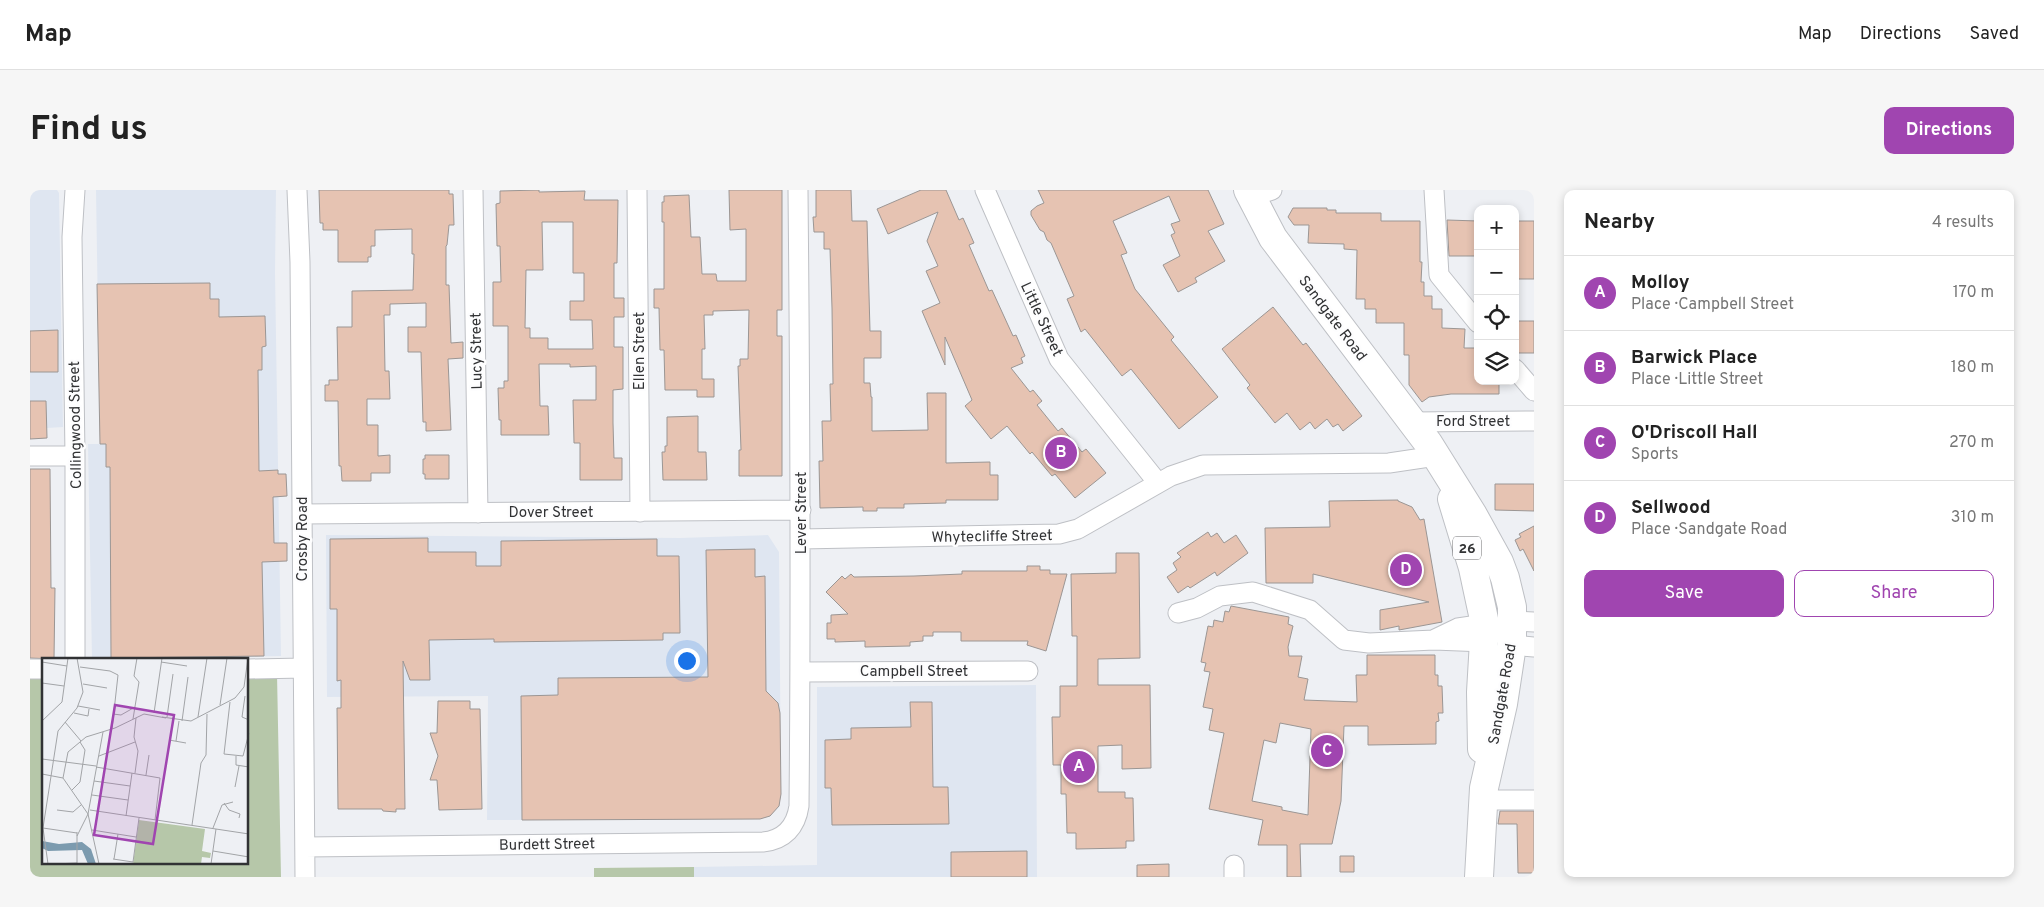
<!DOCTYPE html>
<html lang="en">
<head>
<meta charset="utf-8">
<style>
  :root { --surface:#fff; --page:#f6f6f6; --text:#222; --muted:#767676; --line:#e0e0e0; --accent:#a045b0 }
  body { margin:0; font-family:Overpass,sans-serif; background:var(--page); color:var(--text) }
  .controls { position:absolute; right:15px; top:15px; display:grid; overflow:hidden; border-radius:10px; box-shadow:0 2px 8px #0003 }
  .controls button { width:45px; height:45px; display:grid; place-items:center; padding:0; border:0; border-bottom:1px solid var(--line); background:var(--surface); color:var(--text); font:25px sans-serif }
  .you { position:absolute; left:656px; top:470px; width:18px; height:18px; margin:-12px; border:4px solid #fff; border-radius:50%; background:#1a73e8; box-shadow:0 0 0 8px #1a73e833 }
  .badge { display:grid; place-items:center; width:32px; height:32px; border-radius:50%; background:var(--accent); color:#fff; font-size:16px; font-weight:700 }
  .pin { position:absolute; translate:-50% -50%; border:2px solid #fff; box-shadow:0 1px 5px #0006 }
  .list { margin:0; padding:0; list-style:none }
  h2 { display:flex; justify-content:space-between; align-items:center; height:65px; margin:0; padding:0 20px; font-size:21px }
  h2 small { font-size:16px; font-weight:400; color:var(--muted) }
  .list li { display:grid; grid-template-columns:32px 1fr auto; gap:15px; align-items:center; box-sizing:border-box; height:75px; padding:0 20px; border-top:1px solid var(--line) }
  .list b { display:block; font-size:19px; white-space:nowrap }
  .list p { margin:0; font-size:16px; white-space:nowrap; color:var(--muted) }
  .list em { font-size:16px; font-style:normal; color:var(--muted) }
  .actions { display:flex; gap:10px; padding:15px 20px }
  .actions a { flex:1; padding:11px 0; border:1px solid var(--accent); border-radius:10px; text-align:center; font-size:18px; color:var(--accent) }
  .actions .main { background:var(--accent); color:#fff }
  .icon { flex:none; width:28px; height:28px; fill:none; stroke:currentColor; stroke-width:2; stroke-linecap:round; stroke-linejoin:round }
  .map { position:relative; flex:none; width:1504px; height:687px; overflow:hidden; border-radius:10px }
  header { display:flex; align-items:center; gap:30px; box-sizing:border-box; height:70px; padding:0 25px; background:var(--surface); border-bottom:1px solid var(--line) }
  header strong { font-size:24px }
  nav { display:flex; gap:28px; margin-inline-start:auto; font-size:18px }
  .intro { display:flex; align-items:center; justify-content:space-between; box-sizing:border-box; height:120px; padding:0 30px }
  h1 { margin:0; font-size:35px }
  .button { padding:12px 22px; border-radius:10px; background:var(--accent); color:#fff; font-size:18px; font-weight:700 }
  main { display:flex; gap:30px; padding:0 30px }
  aside { flex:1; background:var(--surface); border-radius:10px; box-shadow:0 2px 8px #0003 }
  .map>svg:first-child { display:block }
  .built { fill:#dfe6f1 }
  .green { fill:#b6c7a9 }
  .building { fill:#e6c3b2; stroke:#9b9694; fill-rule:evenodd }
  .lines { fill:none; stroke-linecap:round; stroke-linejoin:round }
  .minor-casing { stroke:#bec0c5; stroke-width:21 }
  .highway-casing { stroke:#bec0c5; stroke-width:30 }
  .minor { stroke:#fff; stroke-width:19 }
  .highway { stroke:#fff; stroke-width:28 }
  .labels { text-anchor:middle; stroke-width:5; stroke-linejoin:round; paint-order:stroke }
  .shield { fill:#fdfdfe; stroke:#6e6f71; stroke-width:1 }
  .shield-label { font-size:14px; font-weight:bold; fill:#313234 }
  .street-label { font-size:15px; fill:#313234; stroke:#fdfdfe }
  .inset-road { fill:none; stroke:#a2a4a7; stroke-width:1 }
  .view { fill:#a045b0; fill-opacity:0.15; stroke:#a045b0; stroke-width:2.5 }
  .inset-edge { fill:none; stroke:#313234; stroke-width:2.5 }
</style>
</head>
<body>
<header>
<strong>Map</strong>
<nav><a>Map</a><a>Directions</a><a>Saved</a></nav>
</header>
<div class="intro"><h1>Find us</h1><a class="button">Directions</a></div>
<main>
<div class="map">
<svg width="1504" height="687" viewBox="0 0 1504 687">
  <rect width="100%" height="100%" fill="#eef0f4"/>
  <path class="built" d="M8 0H27L29 3 33 237 17 238V248L0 249V3Z
    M66 0H246L245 83 251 466 62 469 58 254H70Z
    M296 345 650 348 738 345 749 362 751 604 749 616 740 626 730 629 457 630 458 506 297 507Z
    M1006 495 1007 687H664V677L787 675V497Z"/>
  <path class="green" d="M247 484 251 687H0V489H14V673H218V485Z
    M664 677V687H564V678Z"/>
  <path class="building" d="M289 0H419V4H423L424 35H419L417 55 416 56V95H419L421 153 433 152V168L418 169 421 240 396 241V232H393L391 162H378V137H396V113L360 114V125H354L355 181H359L360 209H337V235H348V266L360 265V283H341V291H312L311 276H309L308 211H295V195H299V190H308L307 137H322V101L383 100 384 64H382V39L345 40V56H341V67H338V72H308V40H293V33H290Z
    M509 0V2L555 1 554 10H588L587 73H584V108H594V127H584V157H593V199L583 200V233L584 268H592V290H550V253H544L543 210H566V176L540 177V174H509L510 216H518L519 245H471V230H469L468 198H474V191H478V136H463V92H471L470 56H467L466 14 470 13V1ZM512 32H543V83H554V111H540V130H562L563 159H518V148H500V138H495L496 80H513Z
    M699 0H752V120H747V146H752V286H709V260H711L708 176H710V169H718L719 120 683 121V125H674L675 159H672V189H684V207H667V200H635L634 160H630L629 118H624V99H634V32H632V12H634V6L659 5 661 47H670L672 84H686L687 91H716V39L700 40Z
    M786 0H821L822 31H837L840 141H851V168H834V193H840L841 207H842V241L898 240 897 203H916V273L960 272V285H968V310H916V313L874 314V318H847V321H833V317L790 318 789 271H793L792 231H801L800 194H803L802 118 800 59H794V42H784L783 27H786Z
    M891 0H916L929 30 933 28 944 53 939 55 959 101 962 100 983 146 986 145 995 166 991 168 993 173 981 178 1000 202 1003 200 1012 211 1007 215 1028 241 1032 238 1052 262 1056 259 1076 283 1045 308 1025 284 1022 286 1002 262 1000 264 977 236 961 249 935 216 942 210 915 147V175L892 121 910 113 896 81 908 76 897 51 908 22 858 44 847 19Z
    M1008 0H1178L1194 34 1178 41 1195 71 1165 88 1167 92 1148 102 1133 75 1150 66 1141 45 1145 43 1141 34 1150 31 1139 6 1083 31 1097 63 1091 65 1105 99 1144 147 1141 150 1188 207 1149 239 1101 179 1092 186 1055 139 1051 142 1037 109 1044 106 1021 53 1017 50 1014 42 1010 40 1001 25V21L1007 16 1014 13Z
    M1263 18H1297V20H1306V23H1351V31H1390V72H1392L1391 92H1394V106H1402V119H1412V138L1435 139 1434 158H1447L1448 191H1469V204H1421L1399 207 1392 212 1379 195V165H1374V133H1346V119H1335V109H1326L1327 60 1314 59V54L1278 53 1279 35H1264L1258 27Z
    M1417 30 1448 31V66H1419Z
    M1485 31H1504V89H1485Z
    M180 93V109H189V127L235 126 236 156 232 157V180H228L229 281 248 280V284H256L257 306 243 307 244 353H257V371L232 372 234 466 81 468 80 277H76V254H70L67 94Z
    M1243 117 1273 155 1276 153 1332 226 1313 241 1308 234 1303 237 1297 229 1285 239 1280 232 1270 240 1257 223 1245 233 1217 198 1220 195 1192 159Z
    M1485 131H1504V163H1485Z
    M28 140V182H0V141Z
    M0 211H16L17 248 0 249Z
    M668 226V262H676L677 290H633L632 262H635V256H637V227Z
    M395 265H419V289H395V284H393V269H395Z
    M0 279H20L21 398H25L24 469 0 468Z
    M1465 294H1504V321L1465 320Z
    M1368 310V311L1382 317 1390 330 1394 329 1412 432 1369 440V436L1350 440V420L1399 412 1283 384V393H1236L1235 338 1300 337 1299 311Z
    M1504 336V381L1493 359 1490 361 1485 350 1491 347 1489 344Z
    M1178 342 1181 347 1187 343 1194 353 1206 345 1218 363 1187 386 1185 382 1160 398 1158 396 1148 403 1137 387 1147 380 1143 373 1151 367 1147 363Z
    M398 348V362H446V376H471V351L627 349V366H649L650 443H633V450L464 452V449L399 450 400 490H380L373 471 375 619H366V622L353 621 352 619H308L307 518H311V490L307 491V419H300V349Z
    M725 359V387L735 386 736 501 748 513 750 523 751 604 749 616 740 626 730 629 492 630 491 506 528 505V488L678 487 676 360Z
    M1086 363H1109L1110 468 1068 469V495H1120L1121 578 1092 579V555L1068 556V602H1095V608H1103L1104 651H1096V658L1046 659V643H1037L1036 604H1031V575H1023L1022 527H1030V496H1047V446H1042L1041 384 1086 383Z
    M997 376H1010V380H1020V384H1037L1016 461 997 455 998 451H931V442H903V446H893V451L880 452V456L835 457V451L805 452V449H797V433H801V425L818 424 796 402 812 386 815 389 821 384 824 387 884 386 932 384V381H997Z
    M1201 416 1259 427 1258 434 1263 436 1258 457 1259 466H1272L1268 487 1278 489 1274 510 1327 512 1326 485H1337V465H1405V485H1408V496H1412L1413 523H1408L1409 531 1406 532V554L1338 555V536H1314L1311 611 1302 654H1270L1271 687H1257V655H1228L1233 630 1179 619 1194 543 1179 540 1183 519 1173 517 1180 482 1174 481 1176 473 1171 472 1178 436 1183 437 1184 430 1193 432 1195 421 1199 422ZM1250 533 1281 539 1278 625 1252 620V617L1222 611 1234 550 1246 553Z
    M408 511H440V519H450L452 619 409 620 407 590H400L408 566 400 543H407Z
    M880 512H902L903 597H918L919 634 802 635 801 598H795V550L821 549V538L881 537Z
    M1470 621H1504V683H1488L1487 634H1468Z
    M997 661V687H921V662Z
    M1310 666H1324V682H1310Z
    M1139 674V687H1107V675Z"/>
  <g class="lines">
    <g class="minor-casing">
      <path id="minor" d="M45 0 42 47 45 266V470
        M267 0 270 72 275 687
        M443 0 448 323
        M607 0 610 322
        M955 0 1029 169 1128 293
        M1404 0 1409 85 1448 133
        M1221 7 1242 0
        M1485 179 1504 201
        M1382 232 1504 231
        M0 266H45
        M272 324 771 320
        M771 349 1029 344 1048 339 1141 286 1173 275 1359 273 1406 266
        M1148 423 1167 418 1190 406 1223 402 1280 420 1314 450 1339 453 1404 450 1455 452
        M1483 431 1504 432
        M1405 449 1428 438 1455 434
        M1482 455 1504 457
        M0 479H14
        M218 479 273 478
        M771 482 998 481
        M1453 610H1504
        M275 657 733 652C754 650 766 637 769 616 771 411 770 205 768 0
        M1204 675V687"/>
    </g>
    <g class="highway-casing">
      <path id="highway" d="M1218 0 1243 48 1398 253 1443 325 1469 372 1475 388 1482 417V455L1473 514 1454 598 1449 687
        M1422 309 1443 378 1455 434 1451 502 1452 559"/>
    </g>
    <use href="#minor" class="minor"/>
    <use href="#highway" class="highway"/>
  </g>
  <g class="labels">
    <rect class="shield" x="1423" y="346.5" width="28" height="23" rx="4"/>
    <g class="shield-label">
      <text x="1437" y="363">26</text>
    </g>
    <g class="street-label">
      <text transform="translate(1303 128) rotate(53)" y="5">Sandgate Road</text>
      <text transform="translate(1012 129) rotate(65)" y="5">Little Street</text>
      <text transform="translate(446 161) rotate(-91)" y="5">Lucy Street</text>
      <text transform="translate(609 161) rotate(-90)" y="5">Ellen Street</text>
      <text x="1443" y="236">Ford Street</text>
      <text transform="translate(45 235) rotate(-91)" y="5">Collingwood Street</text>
      <text x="521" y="327">Dover Street</text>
      <text transform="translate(771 323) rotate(-90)" y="5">Lever Street</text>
      <text transform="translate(962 346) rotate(-1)" y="5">Whytecliffe Street</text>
      <text transform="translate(272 349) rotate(-90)" y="5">Crosby Road</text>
      <text x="884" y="486">Campbell Street</text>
      <text transform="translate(1472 504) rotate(-80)" y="5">Sandgate Road</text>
      <text transform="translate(517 654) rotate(-1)" y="5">Burdett Street</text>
    </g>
  </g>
  <g transform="translate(12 468)">
    <rect width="206" height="206" fill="#eef0f4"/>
    <path d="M97 162 163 171 160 193 169 195 168 200 160 199 159 206H91Z" fill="#b6c7a9"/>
    <path d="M0 183 17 186 40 184 49 191 54 206H46L40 192 6 193 0 190Z" fill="#7c9baf"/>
    <path class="inset-road" d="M0 4 25 8M119 4 145 8M38 9 68 13 76 17 70 71M0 25 22 28M41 26 65 30M203 38 200 59 207 62M188 44 182 96 201 98 207 75M178 47 185 0M36 48 58 52M32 55 46 58 47 51M112 55 120 0M71 56 79 57 93 49M120 59 149 63 193 40 202 29 206 0M125 59 131 16M156 59 165 0M91 61 97 24 92 18 95 0M0 63 20 44 26 0M140 63 146 19M23 64 39 83M127 82 144 85M134 83 137 63M57 98 93 84M194 98V107L207 109M0 101 54 108M54 109 118 120 113 162M93 115 96 93 92 79 94 60M0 116 21 120M104 117 107 97M52 123 88 128M193 129 197 108M30 132 38 124 43 92 38 84M50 137 86 142M182 145 187 152 198 156 197 160M15 152 31 154 39 147M48 152 207 176M46 156 57 206M46 156 21 120 26 94 44 79 73 70 102 56 124 60M84 158 90 115M150 167 159 105 164 97 165 56M1 170 35 175M171 170 180 147 191 144M50 172 94 179M35 178 46 156 61 74M171 193 207 199M71 201 91 204 97 160M72 201 76 176M6 206 1 170 16 73 35 50 41 34 35 0M12 206 35 205M35 206V174M169 206 174 171"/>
    <path class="view" d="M73 47 132 57 111 186 52 177Z"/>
    <rect width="206" height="206" class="inset-edge"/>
  </g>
</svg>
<div class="controls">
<button>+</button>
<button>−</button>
<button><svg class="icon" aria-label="locate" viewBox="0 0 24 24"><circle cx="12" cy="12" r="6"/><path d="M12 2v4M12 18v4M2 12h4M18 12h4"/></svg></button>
<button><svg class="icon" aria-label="layers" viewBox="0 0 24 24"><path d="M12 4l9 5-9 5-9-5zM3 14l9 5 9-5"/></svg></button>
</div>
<div class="you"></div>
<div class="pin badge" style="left:1049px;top:577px">A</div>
<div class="pin badge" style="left:1031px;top:263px">B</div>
<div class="pin badge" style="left:1297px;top:561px">C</div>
<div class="pin badge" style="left:1376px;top:380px">D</div>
</div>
<aside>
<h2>Nearby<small>4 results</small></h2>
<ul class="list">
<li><span class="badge">A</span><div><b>Molloy</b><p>Place · Campbell Street</p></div><em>170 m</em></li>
<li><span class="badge">B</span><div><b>Barwick Place</b><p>Place · Little Street</p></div><em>180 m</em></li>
<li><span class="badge">C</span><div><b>O'Driscoll Hall</b><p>Sports</p></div><em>270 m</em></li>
<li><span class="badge">D</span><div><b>Sellwood</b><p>Place · Sandgate Road</p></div><em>310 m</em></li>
</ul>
<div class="actions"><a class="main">Save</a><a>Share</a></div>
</aside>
</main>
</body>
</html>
